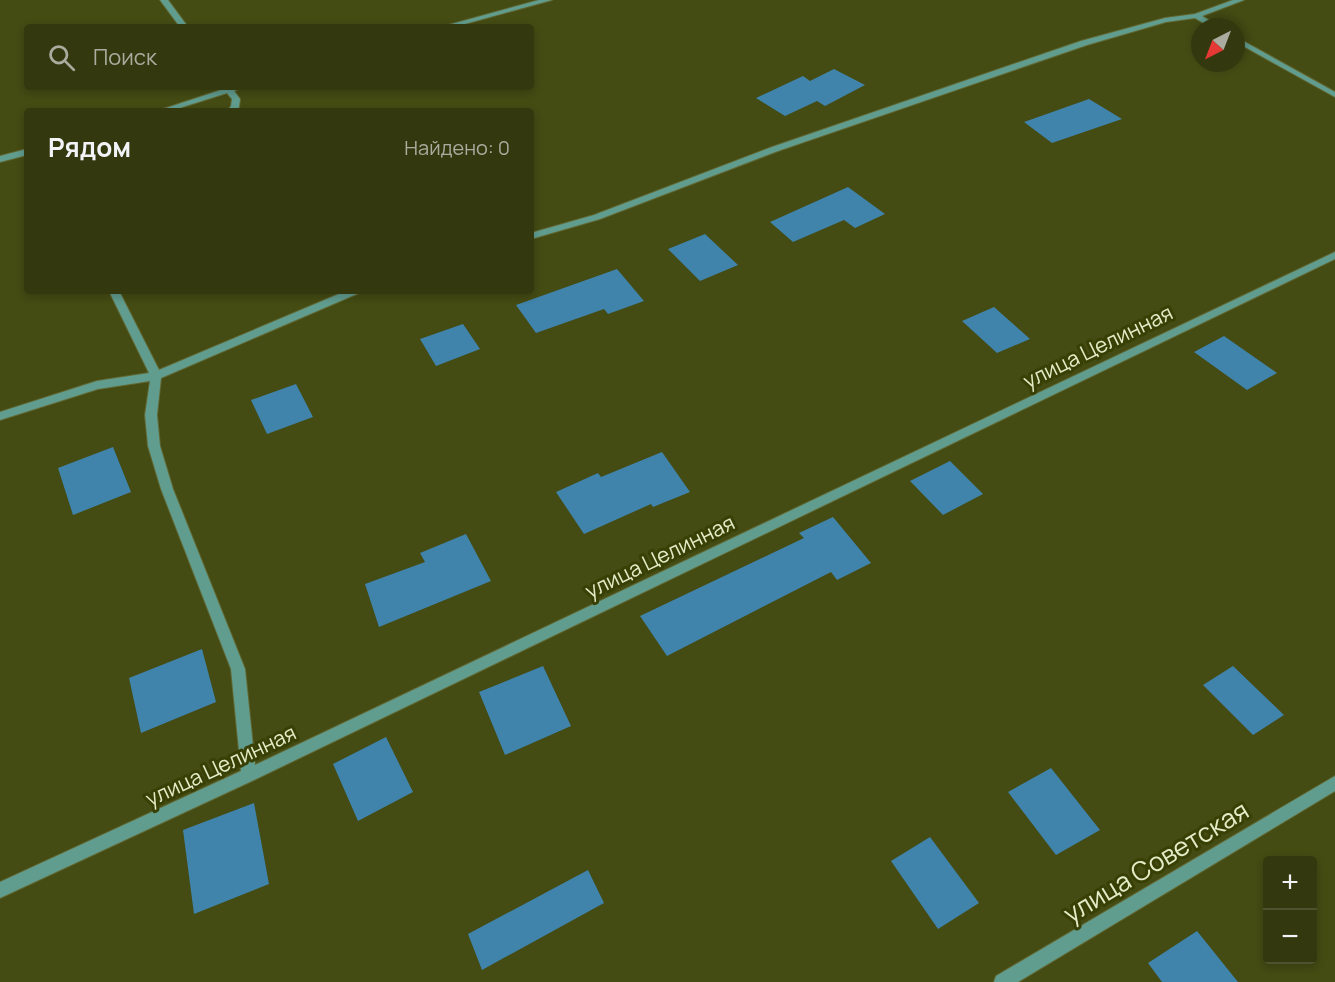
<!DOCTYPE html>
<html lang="ru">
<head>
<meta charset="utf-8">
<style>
  :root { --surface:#33380e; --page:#3b3f17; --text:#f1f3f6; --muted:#a9ac9e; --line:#4e522e }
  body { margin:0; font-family:Manrope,sans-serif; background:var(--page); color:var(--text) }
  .controls { position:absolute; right:18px; bottom:18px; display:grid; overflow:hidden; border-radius:6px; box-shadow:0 3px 9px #0003 }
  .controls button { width:54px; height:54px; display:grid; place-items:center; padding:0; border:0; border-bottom:2px solid var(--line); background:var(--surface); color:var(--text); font:30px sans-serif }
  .compass { position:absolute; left:1191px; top:18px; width:54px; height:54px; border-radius:50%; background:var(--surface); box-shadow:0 3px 9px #0003; rotate:222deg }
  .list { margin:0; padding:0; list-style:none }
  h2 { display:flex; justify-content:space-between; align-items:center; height:78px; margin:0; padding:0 24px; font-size:26px }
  h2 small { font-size:20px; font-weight:400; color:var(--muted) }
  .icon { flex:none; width:33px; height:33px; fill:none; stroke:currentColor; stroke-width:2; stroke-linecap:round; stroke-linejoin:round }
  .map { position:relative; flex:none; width:1335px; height:982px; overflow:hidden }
  .search { position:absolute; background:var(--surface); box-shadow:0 3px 9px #0003; left:24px; top:24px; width:510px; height:66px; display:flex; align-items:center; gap:15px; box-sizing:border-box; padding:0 21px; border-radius:6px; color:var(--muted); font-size:22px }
  .panel { position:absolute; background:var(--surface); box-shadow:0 3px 9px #0003; left:24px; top:108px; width:510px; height:186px; border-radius:6px }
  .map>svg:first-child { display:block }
  .building { fill:#4084ab }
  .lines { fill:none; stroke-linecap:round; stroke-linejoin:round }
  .minor-casing { stroke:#616833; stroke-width:2 }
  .minor { fill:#609d8e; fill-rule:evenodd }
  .labels { text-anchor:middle; stroke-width:6; stroke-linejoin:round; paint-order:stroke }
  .street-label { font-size:21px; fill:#e4ecc7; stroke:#394005 }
  .near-street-label { font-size:26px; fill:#e4ecc7; stroke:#394005 }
</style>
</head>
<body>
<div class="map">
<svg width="1335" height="982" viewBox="0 0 1335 982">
  <rect width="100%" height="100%" fill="#444b13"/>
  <path class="building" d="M834 69 865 85 825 106 817 101 785 116 756 98 803 76 810 81Z
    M1089 99 1122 119 1052 143 1024 122Z
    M848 187 885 214 855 228 844 220 793 242 770 222Z
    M705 234 738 265 700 281 668 249Z
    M617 269 644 301 608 314 604 309 536 333 516 305Z
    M994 307 1030 339 997 353 962 321Z
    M463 324 480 349 436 366 420 339Z
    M1224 336 1277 373 1247 390 1194 352Z
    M296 384 313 417 267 434 251 400Z
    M113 447 131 492 73 515 58 468Z
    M662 452 690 492 653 507 651 504 584 534 556 492 598 473 601 477Z
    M950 461 983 494 943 515 910 481Z
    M833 517 871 563 837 580 831 572 667 656 640 616 804 538 799 533Z
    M466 534 491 581 379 627 365 584 425 562 420 553Z
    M202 649 216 702 141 733 129 678Z
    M543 666 571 726 505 755 479 692Z
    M1233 666 1284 715 1253 735 1203 685Z
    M386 737 413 792 358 821 333 764Z
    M1051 768 1100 830 1056 855 1008 792Z
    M254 803 269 884 194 914 183 830Z
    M930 837 979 903 938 929 891 861Z
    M588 870 604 903 482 970 468 934Z
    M1197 931 1238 982H1162L1148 963Z"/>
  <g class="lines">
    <g class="minor-casing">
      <path id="minor" d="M160 0H168L188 27H180Z
        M539 0H552L454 27H441Z
        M1233 0H1244L1202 16 1220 27H1210L1195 18 1166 22 1087 45 778 151 600 219 531 239V233L594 215 772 147 1081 41 1165 18 1195 14Z
        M1236 37 1335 92V97L1236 42Z
        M223 87H243L234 91 240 99 239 107 236 111H227L231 106 232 99 227 93 170 111H157L224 89Z
        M27 149V155L0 162V156Z
        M1335 252V259L254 780 0 898V882L241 771 231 669 161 489 148 446 145 415 150 381 98 389 0 420V412L97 381 149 373 109 291H119L159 370 346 291H360L359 293 161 378 157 415 160 446 173 489 245 669 255 765Z
        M1335 776V791L1018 982H994L996 976Z"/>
    </g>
    <use href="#minor" class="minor"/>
  </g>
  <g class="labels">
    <g class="street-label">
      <text transform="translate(1098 347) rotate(-26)" y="7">улица Целинная</text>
      <text transform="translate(660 557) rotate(-26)" y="7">улица Целинная</text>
      <text transform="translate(221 766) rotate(-25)" y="7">улица Целинная</text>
    </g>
    <g class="near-street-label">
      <text transform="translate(1156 862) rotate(-31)" y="9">улица Советская</text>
    </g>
  </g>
</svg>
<div class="controls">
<button>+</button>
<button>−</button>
</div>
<svg class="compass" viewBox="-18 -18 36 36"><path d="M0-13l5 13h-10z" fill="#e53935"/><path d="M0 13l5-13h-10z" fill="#a9ac9e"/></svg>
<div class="search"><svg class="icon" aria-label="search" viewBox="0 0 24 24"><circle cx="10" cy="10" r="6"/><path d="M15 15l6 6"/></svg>Поиск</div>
<section class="panel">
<h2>Рядом<small>Найдено: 0</small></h2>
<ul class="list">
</ul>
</section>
</div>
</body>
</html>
